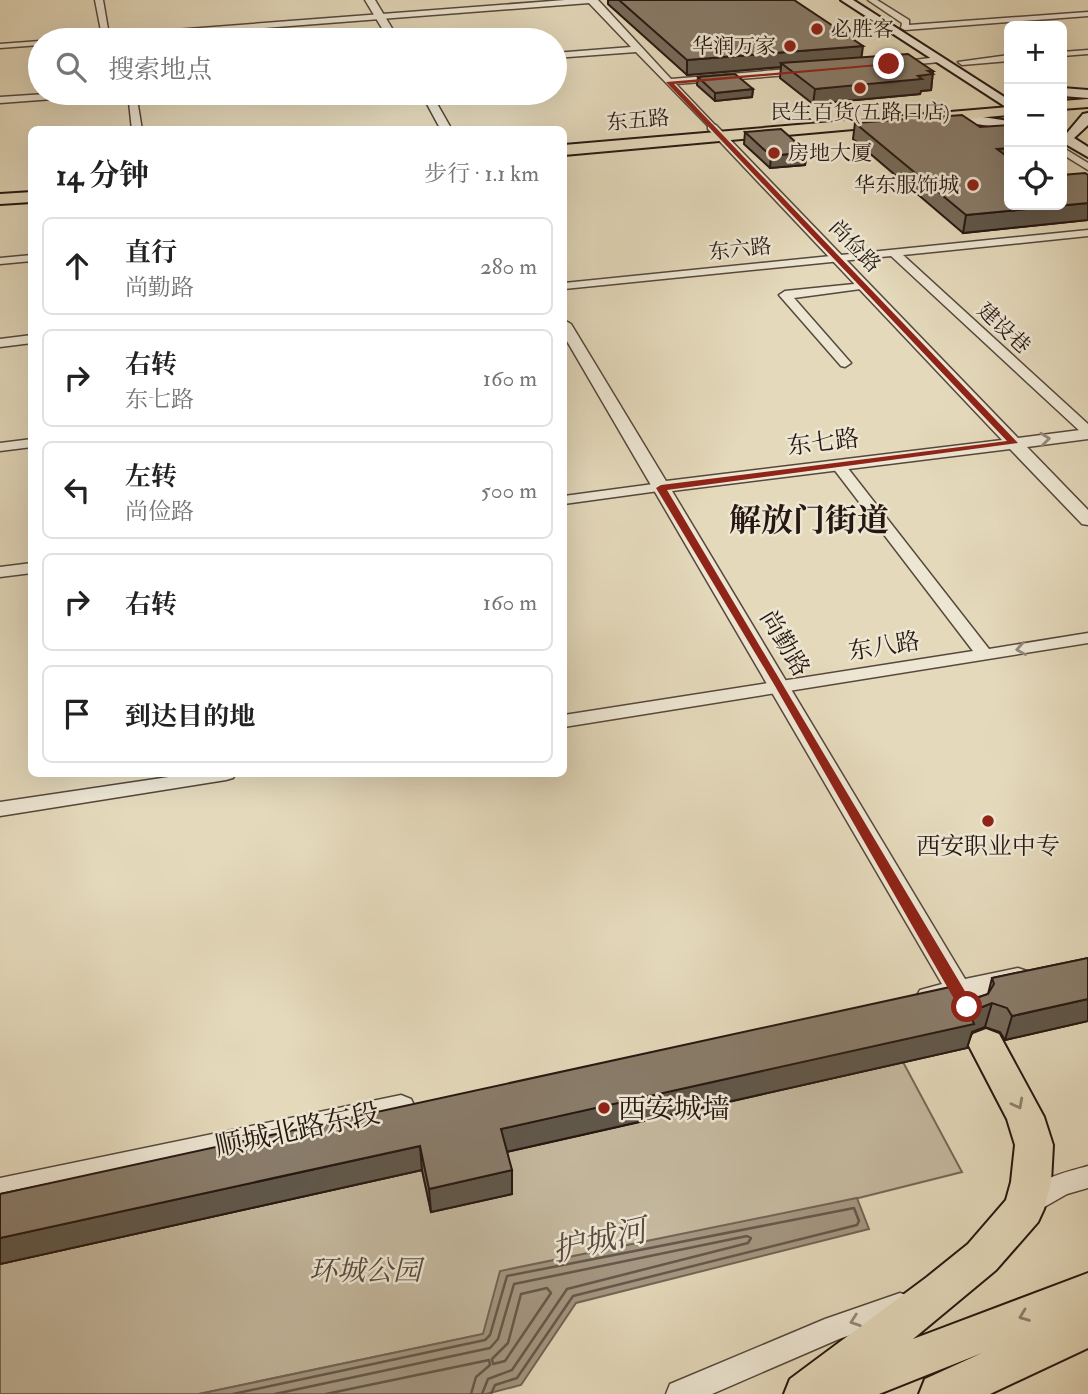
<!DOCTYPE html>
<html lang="zh">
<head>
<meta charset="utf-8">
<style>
  :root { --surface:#fff; --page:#f2f2f2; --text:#222; --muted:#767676; --line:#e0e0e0 }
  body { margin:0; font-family:"IM FELL Double Pica","Noto Serif SC",serif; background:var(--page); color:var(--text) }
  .controls { position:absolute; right:21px; top:21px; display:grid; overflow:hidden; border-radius:10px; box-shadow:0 7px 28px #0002 }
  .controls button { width:63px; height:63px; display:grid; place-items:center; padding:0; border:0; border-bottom:2px solid var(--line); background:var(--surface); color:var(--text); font:35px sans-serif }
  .stop { position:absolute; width:21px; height:21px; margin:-16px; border:5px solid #8f2418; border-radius:50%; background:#fff }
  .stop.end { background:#8f2418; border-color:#fff; box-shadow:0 2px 7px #0008 }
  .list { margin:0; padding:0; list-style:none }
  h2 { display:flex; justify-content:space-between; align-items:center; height:91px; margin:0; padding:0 28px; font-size:30px }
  h2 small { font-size:23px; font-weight:400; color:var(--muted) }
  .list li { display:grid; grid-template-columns:46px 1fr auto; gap:21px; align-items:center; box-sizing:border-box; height:98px; margin:0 14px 14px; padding:0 14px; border:2px solid var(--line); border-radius:10px }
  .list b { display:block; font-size:26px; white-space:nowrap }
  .list p { margin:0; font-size:23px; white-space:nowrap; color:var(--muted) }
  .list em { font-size:23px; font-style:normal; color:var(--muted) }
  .icon { flex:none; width:38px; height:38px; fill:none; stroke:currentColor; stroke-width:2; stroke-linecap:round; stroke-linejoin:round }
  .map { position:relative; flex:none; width:1088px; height:1394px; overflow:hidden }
  .search { position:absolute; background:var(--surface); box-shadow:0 7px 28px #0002; left:28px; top:28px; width:539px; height:77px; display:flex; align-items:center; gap:18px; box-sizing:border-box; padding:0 24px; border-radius:38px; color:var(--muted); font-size:26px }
  .panel { position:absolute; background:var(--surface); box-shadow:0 7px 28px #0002; left:28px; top:126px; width:539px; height:651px; border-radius:10px }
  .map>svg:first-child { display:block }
  .green { fill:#c4b89e; stroke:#766858; stroke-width:2 }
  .water { fill:#a49782; stroke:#726455; stroke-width:2 }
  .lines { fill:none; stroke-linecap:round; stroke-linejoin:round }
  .shore { stroke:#66574a; stroke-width:2.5 }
  .minor-casing { stroke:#56483c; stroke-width:3 }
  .tertiary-casing { stroke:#56483c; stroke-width:3 }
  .secondary-casing { stroke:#271712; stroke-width:4 }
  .primary-casing { stroke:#271712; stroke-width:4 }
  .minor { fill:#ede6d3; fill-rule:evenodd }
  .tertiary { fill:#ede6d3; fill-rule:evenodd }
  .secondary { fill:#ede6d3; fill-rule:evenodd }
  .primary { fill:#e4d9bb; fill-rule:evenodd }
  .wall { fill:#766b5b; stroke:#271712; stroke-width:2 }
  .shaded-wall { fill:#60574a; stroke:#271712; stroke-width:2 }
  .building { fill:#897c6a; stroke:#271712; stroke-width:2 }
  .oneway { stroke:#94897c }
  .oneway2 { stroke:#8f826f }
  .route { fill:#8f2418 }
  .poi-dot { fill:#8f2418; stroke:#ede6d3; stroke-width:2.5 }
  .labels { text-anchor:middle; stroke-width:5; stroke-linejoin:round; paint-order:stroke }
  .far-poi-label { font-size:21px; fill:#271712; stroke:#ede6d3; text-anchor:start }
  .far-street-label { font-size:21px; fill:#271712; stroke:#ede6d3 }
  .street-label { font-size:24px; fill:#271712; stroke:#ede6d3 }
  .poi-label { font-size:24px; fill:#271712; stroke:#ede6d3 }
  .near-poi-label { font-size:28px; fill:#271712; stroke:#ede6d3; text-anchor:start }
  .near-street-label { font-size:28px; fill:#271712; stroke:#ede6d3 }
  .near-park-label { font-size:28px; font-style:italic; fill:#56473c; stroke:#ede6d3 }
  .district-label { font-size:32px; font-weight:bold; fill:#271712; stroke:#ede6d3 }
  .near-water-label { font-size:32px; font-style:italic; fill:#594a3f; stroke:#ede6d3 }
</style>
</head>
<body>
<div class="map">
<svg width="1088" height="1394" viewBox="0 0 1088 1394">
  <rect width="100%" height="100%" fill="#e4d9bb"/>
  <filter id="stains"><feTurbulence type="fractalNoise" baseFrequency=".00286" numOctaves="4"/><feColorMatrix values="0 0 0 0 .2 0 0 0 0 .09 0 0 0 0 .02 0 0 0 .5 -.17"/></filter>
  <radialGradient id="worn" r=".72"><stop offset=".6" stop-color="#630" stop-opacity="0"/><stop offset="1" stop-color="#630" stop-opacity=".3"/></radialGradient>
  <path class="green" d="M903 1062 962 1172 771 1220 483 1334 199 1394H0V1264L422 1170 431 1212 501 1153Z"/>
  <path class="water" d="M857 1198 869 1229 576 1303 521 1385 486 1394H199L483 1334 500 1271Z"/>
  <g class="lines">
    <path class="shore" d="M547 1288 551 1293 505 1361 493 1364 492 1359 508 1343 521 1294Z
      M233 1394 485 1340 490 1335 507 1276 854 1208 859 1221 857 1225 573 1296 517 1378 495 1385 491 1394
      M275 1394 490 1348 498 1339 514 1284 747 1236 751 1238 748 1243 567 1289 512 1370 488 1379 482 1394
      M326 1394 489 1360 490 1365 476 1377 471 1394"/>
    <g class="minor-casing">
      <path id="minor" d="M95 0H103L109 35 565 0H598L671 79 801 68 805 71 801 74 676 84 715 125V129L712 130 636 52 555 58V53L631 47 589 3 107 40H74L102 36Z
        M868 0H877L909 20V25L1088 12V16L905 30 901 28 902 23Z
        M40 41V45L0 48V44Z
        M1088 50V54L1062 56V52Z
        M1009 55V61L962 65 958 62Z
        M937 57 940 62 896 66 892 63Z
        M61 93H97L93 96 0 103V97Z
        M128 93H136L142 130H132Z
        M1062 147 1088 163V170L1062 154Z
        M1088 230V236L903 255 1088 424V435L1083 434 891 256 564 289V283Z
        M32 255V261L0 264V258Z
        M864 283 870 286 868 288 794 298 851 363 845 367 841 366 779 295 785 291Z
        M32 335V343L0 347V339Z
        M32 439V447L0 451V443Z
        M838 461 843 462 989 649 1088 633V643L564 727V715L973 651 833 468V462Z
        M661 483 668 487 666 490 564 504V496Z
        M32 563V573L0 577V567Z
        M189 774H235L233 778 226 780 0 816V802Z
        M1088 1166V1188L1067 1194 1032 1214 1023 1211 1020 1203C1030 1180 1066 1172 1088 1166Z
        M900 1293 909 1296 913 1305 909 1314 839 1339 712 1394H666L670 1384 825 1319Z"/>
    </g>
    <g class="tertiary-casing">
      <path id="tertiary" d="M365 0H375L399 40H389Z
        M421 93H431L452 130H441Z
        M708 125H716L1018 438 1088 429V439L1027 447 1088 510V525L1082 524 1010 449 672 491 965 979 1018 968 1027 971 1031 978 1027 985 929 1007 920 1004 916 997 920 990 942 984 564 336V320L571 324 666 481 1002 440 708 129Z
        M401 1095 411 1099 415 1107 411 1115 401 1119 0 1204V1178Z"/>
    </g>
    <g class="secondary-casing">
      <path id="secondary" d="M841 0H853L1009 100V109Z
        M1062 88 1088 90V98L1062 96Z
        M949 112 1009 121V129L944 119 943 116Z
        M1088 113V125L1074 138 1088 147V157L1062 142V132L1067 133 1083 114Z"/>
    </g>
    <g class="primary-casing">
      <path id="primary" d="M1088 99V107L1062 109V101Z
        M1009 107V115L564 155V145Z
        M32 192V202L0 204V194Z
        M986 1029 999 1034 1044 1117 1053 1145 1051 1182 1044 1209 1038 1222 996 1270 913 1339 1088 1273V1348L990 1394H919L925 1379 982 1353 879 1394H784L790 1379 927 1277 968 1244 1006 1200 1011 1182 1015 1145 1007 1119 968 1044 973 1034Z"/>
    </g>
    <use href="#minor" class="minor"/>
    <use href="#tertiary" class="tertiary"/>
    <use href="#secondary" class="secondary"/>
    <use href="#primary" class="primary"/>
  </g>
  <path class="wall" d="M608 0H794L861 58 933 71 931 90 921 91 920 94 813 104 780 78 781 67 687 75 608 4Z
    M698 77 753 89 752 97 715 101 697 85Z
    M855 123 980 127 1009 205 1088 175V220L963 233 853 139Z
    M745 132 807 152 805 165 770 168 744 144Z
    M1088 958V1021L1005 1040 1000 1032 985 1027 972 1032 967 1048 507 1152 512 1194 431 1212 422 1170 0 1264V1194L961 996 974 999 988 994 992 978Z"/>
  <path class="shaded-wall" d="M863 46 861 61 781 63V67L687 75V60Z
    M928 71H933L931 90 921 91 920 94 813 104 815 89 918 76Z
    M753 89 752 97 715 101V93Z
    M1009 148V164L997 149Z
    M807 152 805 165 770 168 771 156Z
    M1088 203V220L963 233 966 215Z
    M1088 999V1021L1005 1040 1012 1016Z
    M992 1003 985 1027 972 1032 967 1048 501 1153V1129L972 1019 977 1009Z
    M420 1146 422 1170 0 1264V1238Z
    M512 1170V1194L431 1212 429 1189Z"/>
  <path class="building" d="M619 0H794L863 46 687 60Z
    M908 54 933 71H928L933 74 918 76 922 79 815 89 781 63Z
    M735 74 753 89 715 93 698 77Z
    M962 115 980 127 1009 125V148L997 149 1009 158V205H1062V175L1085 173 1088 175V203L966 215 855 123Z
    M781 129 807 152 771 156 745 132Z
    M1088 958V999L1012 1016 1007 1008 992 1003 977 1009 972 1019 974 1024 501 1129 512 1170 429 1189 420 1146 0 1238V1194L955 986 961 996 974 999 988 994 994 984 992 978Z"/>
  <defs><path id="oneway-chevron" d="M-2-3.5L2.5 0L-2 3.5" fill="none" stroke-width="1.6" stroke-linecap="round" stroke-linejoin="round" transform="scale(1.75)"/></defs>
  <g class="oneway">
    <use href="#oneway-chevron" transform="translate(1045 439) rotate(-6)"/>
    <use href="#oneway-chevron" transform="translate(1021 649) rotate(171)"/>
    <use href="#oneway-chevron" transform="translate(855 1321) rotate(161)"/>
  </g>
  <g class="oneway2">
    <use href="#oneway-chevron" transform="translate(1018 1104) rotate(62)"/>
    <use href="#oneway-chevron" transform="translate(1024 1316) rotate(159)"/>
  </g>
  <path class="route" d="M891 63 889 65 674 84 1018 443 667 490 972 1003 974 1007 967 1012 961 1011 775 686 656 488 661 485 1007 441 666 82Z"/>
  <g class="poi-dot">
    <circle cx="817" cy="29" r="7"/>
    <circle cx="790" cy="46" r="7"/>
    <circle cx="860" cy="88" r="7"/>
    <circle cx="774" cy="153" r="7"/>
    <circle cx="973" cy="185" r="7"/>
    <circle cx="988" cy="821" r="7"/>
    <circle cx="604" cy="1108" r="7"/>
  </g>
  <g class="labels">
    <g class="far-poi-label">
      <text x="831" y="36">必胜客</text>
      <text x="776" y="53" text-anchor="end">华润万家</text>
      <text x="860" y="119" text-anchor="middle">民生百货(五路口店)</text>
      <text x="788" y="160">房地大厦</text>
      <text x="959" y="192" text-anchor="end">华东服饰城</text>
    </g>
    <g class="far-street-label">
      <text transform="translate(638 120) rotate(-5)" y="7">东五路</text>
      <text transform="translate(855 246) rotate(46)" y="7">尚俭路</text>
      <text transform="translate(740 249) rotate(-6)" y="7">东六路</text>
      <text transform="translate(1004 328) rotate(43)" y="7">建设巷</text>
    </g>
    <g class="street-label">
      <text transform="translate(823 442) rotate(-7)" y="8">东七路</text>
      <text transform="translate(785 643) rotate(59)" y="8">尚勤路</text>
      <text transform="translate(884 646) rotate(-9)" y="8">东八路</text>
    </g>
    <g class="poi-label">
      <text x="988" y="854">西安职业中专</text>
    </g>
    <g class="near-poi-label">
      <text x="618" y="1118">西安城墙</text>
    </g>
    <g class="near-street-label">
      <text transform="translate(297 1129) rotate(-12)" y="10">顺城北路东段</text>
    </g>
    <g class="near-park-label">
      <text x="365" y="1280">环城公园</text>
    </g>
    <g class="district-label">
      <text x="809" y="531">解放门街道</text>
    </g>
    <g class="near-water-label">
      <text transform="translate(599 1240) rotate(-13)" y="11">护城河</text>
    </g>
  </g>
  <rect width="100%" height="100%" filter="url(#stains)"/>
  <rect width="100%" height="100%" fill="url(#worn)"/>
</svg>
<div class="controls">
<button>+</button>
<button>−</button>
<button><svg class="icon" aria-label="locate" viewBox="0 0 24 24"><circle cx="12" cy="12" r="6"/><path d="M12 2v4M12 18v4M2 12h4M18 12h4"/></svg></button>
</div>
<div class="stop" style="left:967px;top:1007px"></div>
<div class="stop end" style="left:889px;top:64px"></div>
<div class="search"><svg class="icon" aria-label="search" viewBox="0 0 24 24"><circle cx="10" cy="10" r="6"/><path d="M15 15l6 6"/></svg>搜索地点</div>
<section class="panel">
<h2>14 分钟<small>步行 · 1.1 km</small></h2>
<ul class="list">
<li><svg class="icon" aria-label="ahead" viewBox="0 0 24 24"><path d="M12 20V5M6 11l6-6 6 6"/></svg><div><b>直行</b><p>尚勤路</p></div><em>280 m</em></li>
<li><svg class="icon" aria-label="right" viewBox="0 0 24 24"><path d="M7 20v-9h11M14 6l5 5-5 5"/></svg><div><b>右转</b><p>东七路</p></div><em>160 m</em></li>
<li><svg class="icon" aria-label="left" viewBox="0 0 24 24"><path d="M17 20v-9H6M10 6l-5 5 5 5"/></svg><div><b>左转</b><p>尚俭路</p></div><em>500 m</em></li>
<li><svg class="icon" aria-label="right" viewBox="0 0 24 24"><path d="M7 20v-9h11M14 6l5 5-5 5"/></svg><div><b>右转</b></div><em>160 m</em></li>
<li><svg class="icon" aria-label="arrive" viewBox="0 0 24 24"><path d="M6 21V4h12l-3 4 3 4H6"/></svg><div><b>到达目的地</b></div></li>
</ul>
</section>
</div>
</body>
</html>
